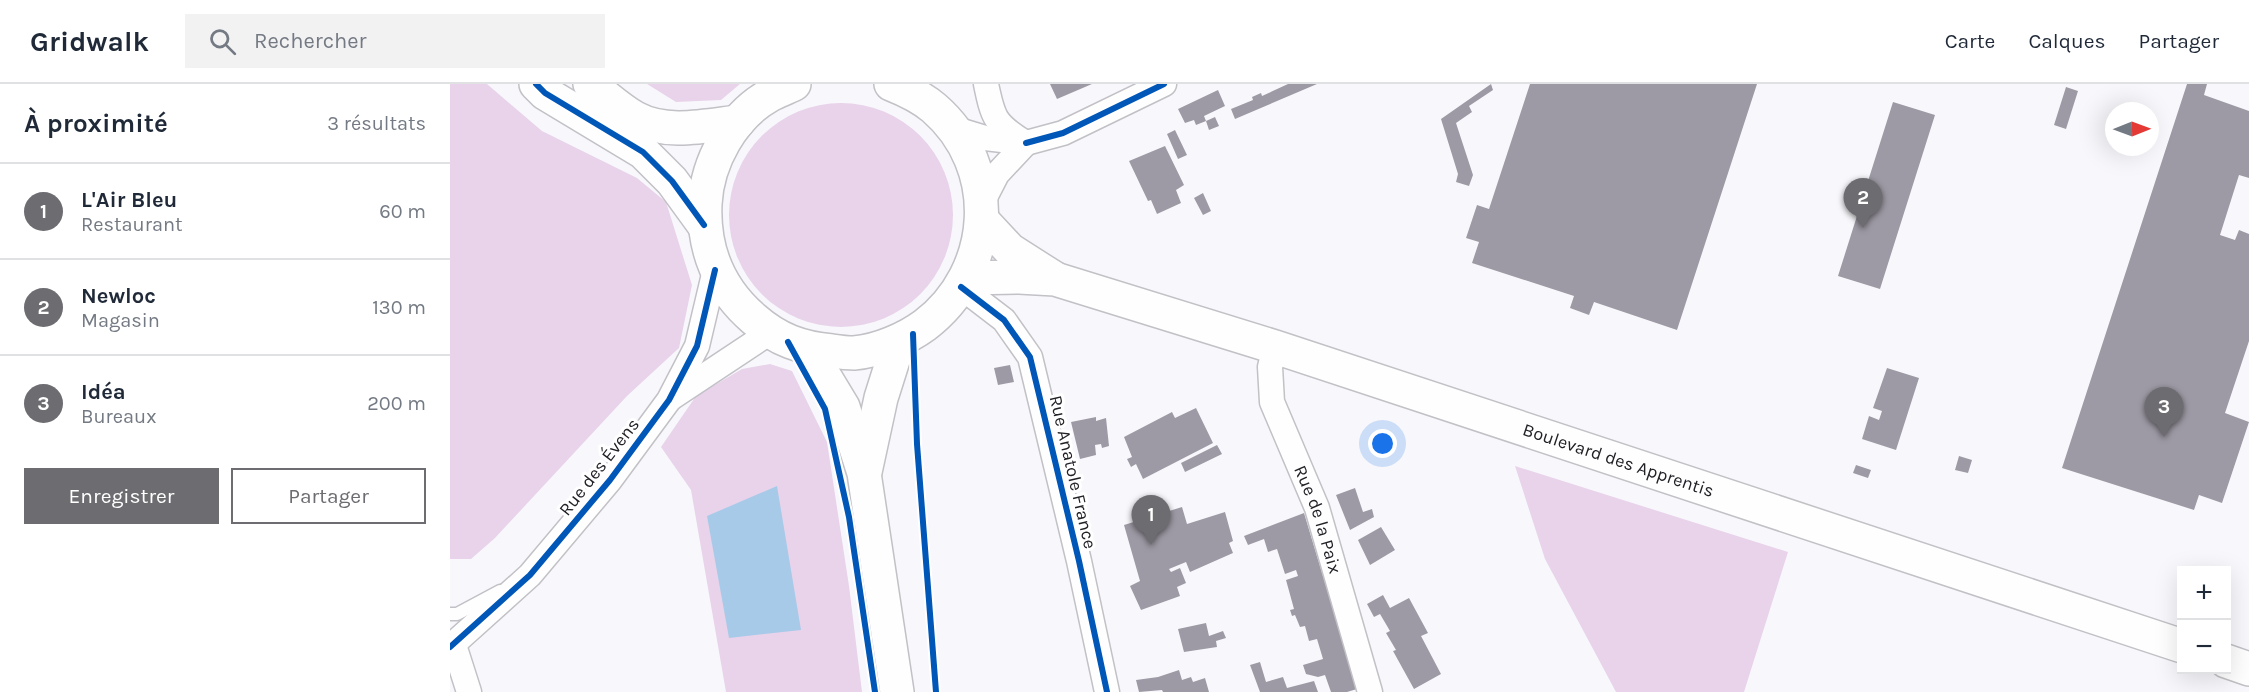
<!DOCTYPE html>
<html lang="fr">
<head>
<meta charset="utf-8">
<style>
  :root { --surface:#fff; --page:#f2f2f3; --text:#1f2937; --muted:#747a83; --line:#e0e1e3; --accent:#6c6c71 }
  body { margin:0; font-family:Karla,sans-serif; background:var(--page); color:var(--text) }
  .controls { position:absolute; right:18px; bottom:18px; display:grid; overflow:hidden; border-radius:0px; box-shadow:0 6px 24px #0002 }
  .controls button { width:54px; height:54px; display:grid; place-items:center; padding:0; border:0; border-bottom:2px solid var(--line); background:var(--surface); color:var(--text); font:30px sans-serif }
  .compass { position:absolute; left:1655px; top:18px; width:54px; height:54px; border-radius:50%; background:var(--surface); box-shadow:0 6px 24px #0002; rotate:89deg }
  .you { position:absolute; left:933px; top:360px; width:21px; height:21px; margin:-15px; border:4px solid #fff; border-radius:50%; background:#1a73e8; box-shadow:0 0 0 9px #1a73e833 }
  .badge { display:grid; place-items:center; width:39px; height:39px; border-radius:50%; background:var(--accent); color:#fff; font-size:20px; font-weight:700 }
  .pin { position:absolute; translate:-50% -50px; filter:drop-shadow(0 2px 3px #0008) }
  .pin::after { content:''; position:absolute; top:32px; width:21px; height:18px; background:inherit; clip-path:polygon(0 0,100% 0,50% 100%) }
  .list { margin:0; padding:0; list-style:none }
  h2 { display:flex; justify-content:space-between; align-items:center; height:78px; margin:0; padding:0 24px; font-size:26px }
  h2 small { font-size:20px; font-weight:400; color:var(--muted) }
  .list li { display:grid; grid-template-columns:39px 1fr auto; gap:18px; align-items:center; box-sizing:border-box; height:96px; padding:0 24px; border-top:2px solid var(--line) }
  .list b { display:block; font-size:22px; white-space:nowrap }
  .list p { margin:0; font-size:20px; white-space:nowrap; color:var(--muted) }
  .list em { font-size:20px; font-style:normal; color:var(--muted) }
  .actions { display:flex; gap:12px; padding:18px 24px }
  .actions a { flex:1; padding:14px 0; border:2px solid var(--accent); border-radius:0px; text-align:center; font-size:21px; color:var(--accent) }
  .actions .main { background:var(--accent); color:#fff }
  .icon { flex:none; width:33px; height:33px; fill:none; stroke:currentColor; stroke-width:2; stroke-linecap:round; stroke-linejoin:round }
  .map { position:relative; flex:none; width:1799px; height:608px; overflow:hidden }
  header { display:flex; align-items:center; gap:36px; box-sizing:border-box; height:84px; padding:0 30px; background:var(--surface); border-bottom:2px solid var(--line) }
  header strong { font-size:28px }
  nav { display:flex; gap:33px; margin-inline-start:auto; font-size:21px }
  .search { width:420px; height:54px; background:var(--page); display:flex; align-items:center; gap:15px; box-sizing:border-box; padding:0 21px; border-radius:0px; color:var(--muted); font-size:22px }
  main { display:flex }
  aside { flex:1; background:var(--surface) }
  .map>svg:first-child { display:block }
  .green { fill:#e8d3ea }
  .water { fill:#a8cae9 }
  .building { fill:#9e9aa5 }
  .lines { fill:none; stroke-linecap:round; stroke-linejoin:round }
  .lane-casing { stroke:#c1c1c6; stroke-width:15 }
  .street-casing { stroke:#c1c1c6; stroke-width:27 }
  .secondary-casing { stroke:#c1c1c6; stroke-width:36 }
  .primary-casing { stroke:#c1c1c6; stroke-width:36 }
  .highway-casing { stroke:#c1c1c6; stroke-width:36 }
  .lane { stroke:#fefeff; stroke-width:12 }
  .street { stroke:#fefeff; stroke-width:24 }
  .secondary { stroke:#fefeff; stroke-width:33 }
  .primary { stroke:#fefeff; stroke-width:33 }
  .highway { stroke:#fefeff; stroke-width:33 }
  .cycleway-casing { stroke:#fff; stroke-width:10 }
  .cycleway { stroke:#0057b8; stroke-width:6 }
  .labels { text-anchor:middle; stroke-width:6; stroke-linejoin:round; paint-order:stroke }
  .street-label { font-size:18px; fill:#212126; stroke:#fff }
</style>
</head>
<body>
<header>
<strong>Gridwalk</strong>
<div class="search"><svg class="icon" aria-label="search" viewBox="0 0 24 24"><circle cx="10" cy="10" r="6"/><path d="M15 15l6 6"/></svg>Rechercher</div>
<nav><a>Carte</a><a>Calques</a><a>Partager</a></nav>
</header>
<main>
<aside>
<h2>À proximité<small>3 résultats</small></h2>
<ul class="list">
<li><span class="badge">1</span><div><b>L'Air Bleu</b><p>Restaurant</p></div><em>60 m</em></li>
<li><span class="badge">2</span><div><b>Newloc</b><p>Magasin</p></div><em>130 m</em></li>
<li><span class="badge">3</span><div><b>Idéa</b><p>Bureaux</p></div><em>200 m</em></li>
</ul>
<div class="actions"><a class="main">Enregistrer</a><a>Partager</a></div>
</aside>
<div class="map">
<svg width="1799" height="608" viewBox="0 0 1799 608">
  <rect width="100%" height="100%" fill="#f8f8fc"/>
  <path class="green" d="M0 0H37L92 47 187 94 216 118 242 201 229 264 177 312 45 454 21 475H0Z
    M197 0H290L271 16 226 18Z
    M279 131a112 112 0 1 1 224 0a112 112 0 1 1-224 0Z
    M320 280 342 287 377 358 399 502 412 608H276L241 406 211 363 246 312 292 285Z
    M1065 382 1338 468 1294 608H1166L1095 475Z"/>
  <path class="water" d="M327 402 351 546 279 554 257 432Z"/>
  <path class="building" d="M600 0H642L607 15Z
    M838 0H867L785 35 781 25 803 16 802 13 811 9 812 12Z
    M1041 0 1043 6 1019 22 1022 28 1006 39 1023 91 1019 102 1006 98 1008 90 991 35Z
    M1080 0H1307L1227 246 1144 218 1139 231 1120 224 1124 212 1022 179 1029 158 1016 154 1027 121 1039 125Z
    M1737 0H1757L1754 11 1799 27V94L1789 91 1770 151 1785 156 1789 146 1799 150V257L1775 329 1799 338 1772 419 1749 411 1744 426 1612 384Z
    M1616 3 1628 7 1616 45 1604 41Z
    M768 6 775 22 754 32 756 37 746 41 744 36 735 39 728 25Z
    M1443 18 1485 31 1430 205 1388 192Z
    M765 33 769 42 759 46 756 37Z
    M725 46 737 71 728 75 717 50Z
    M715 62 734 101 726 106 731 119 707 130 701 116 698 117 679 77Z
    M753 109 761 127 753 131 744 114Z
    M560 281 564 298 548 301 544 284Z
    M1437 284 1469 294 1446 366 1412 355 1419 332 1429 336 1432 327 1423 324Z
    M746 324 763 359 693 395 686 380 681 383 677 375 682 373 674 353 722 328 725 334Z
    M646 333V337L656 334 659 362 652 364 651 360 645 361 646 371 630 375 621 338Z
    M767 361 772 370 735 388 731 379Z
    M1509 372 1522 376 1518 389 1505 386Z
    M1406 381 1421 386 1418 394 1403 389Z
    M905 404 913 428 922 425 924 433 900 446 886 411Z
    M732 423 737 440 775 428 783 457 779 459 783 469 740 488 736 478 719 485 721 488 730 484 736 499 727 503 730 512 691 526 680 502 690 497 674 441Z
    M854 429 907 605 897 608H881L875 591 868 593 856 590 853 581 873 575 867 555 859 557 855 542 850 543 845 531 842 532 840 526 844 525 836 496 848 492 846 486 835 490 827 465 818 468 814 455 798 461 794 452Z
    M931 443 945 466 920 481 908 456Z
    M933 511 940 524 959 514 978 549 971 552 991 590 964 605 943 567 946 566 936 549 940 547 930 530 924 533 917 520Z
    M756 539 759 552 773 547 776 554 766 557 767 563 734 568 728 545Z
    M810 578 816 598 833 593 837 604 864 597 868 608H810L800 581Z
    M729 586 732 596 741 593 743 598 755 594 759 608H713L712 606 689 608 686 596 708 593Z"/>
  <g class="lines">
    <g class="lane-casing">
      <path id="lane" d="M0 530H7L50 507"/>
    </g>
    <g class="street-casing">
      <g id="street">
        <path d="M536 0C543 34 545 40 574 58"/>
        <path d="M502 44 535 54 576 59 613 49 714 0"/>
        <path d="M531 121 547 90 576 59"/>
        <path d="M511 203 554 236 580 273 629 477 657 608"/>
        <path id="s1" d="M825 263 820 283 822 318 867 424 920 608"/>
        <path d="M221 314 319 249"/>
        <path d="M4 561 19 608"/>
        <path d="M0 563 80 491 160 396 219 316 247 262 265 186"/>
      </g>
    </g>
    <g class="secondary-casing">
      <g id="secondary">
        <path d="M344 0C336 4 328 7 320 11 282 32 257 78 255 120 253 165 269 205 304 235 328 256 351 264 382 267 389 268 397 269 404 269 428 267 456 255 475 241 545 188 552 83 484 24 471 13 456 6 441 0"/>
        <path d="M532 136 560 166 604 194"/>
        <path id="s2" d="M516 194 569 193 605 195 825 263 1732 562"/>
        <path d="M358 265 393 323 414 389 447 608"/>
        <path d="M415 388 431 314 449 257"/>
        <path d="M1776 577 1799 585"/>
      </g>
    </g>
    <g class="primary-casing">
      <path id="primary" d="M86 0 95 9 193 68 222 97 254 141"/>
    </g>
    <g class="highway-casing">
      <path id="highway" d="M140 0C154 11 169 25 185 34 216 51 255 42 288 38"/>
    </g>
    <use href="#lane" class="lane"/>
    <use href="#street" class="street"/>
    <use href="#secondary" class="secondary"/>
    <use href="#primary" class="primary"/>
    <use href="#highway" class="highway"/>
    <g class="cycleway-casing">
      <path id="cycleway" d="M86 0 95 9 193 68 222 97 254 141
        M576 59 613 49 714 0
        M511 203 554 236 580 273 629 477 657 608
        M463 250 467 360 486 608
        M338 258 375 325 399 433 425 608
        M0 563 80 491 160 396 219 316 247 262 265 186"/>
    </g>
    <use href="#cycleway" class="cycleway"/>
  </g>
  <g class="labels">
    <g class="street-label">
      <text dy="6" stroke="none"><textPath href="#s2" startOffset="681">Boulevard des Apprentis</textPath></text>
      <text transform="translate(149 383) rotate(-52)" y="6">Rue des Évens</text>
      <text transform="translate(623 388) rotate(77)" y="6">Rue Anatole France</text>
      <text dy="6" stroke="none"><textPath href="#s1" startOffset="182">Rue de la Paix</textPath></text>
    </g>
  </g>
</svg>
<div class="controls">
<button>+</button>
<button>−</button>
</div>
<svg class="compass" viewBox="-18 -18 36 36"><path d="M0-13l5 13h-10z" fill="#e53935"/><path d="M0 13l5-13h-10z" fill="#747a83"/></svg>
<div class="you"></div>
<div class="pin badge" style="left:701px;top:461px">1</div>
<div class="pin badge" style="left:1413px;top:144px">2</div>
<div class="pin badge" style="left:1714px;top:353px">3</div>
</div>
</main>
</body>
</html>
